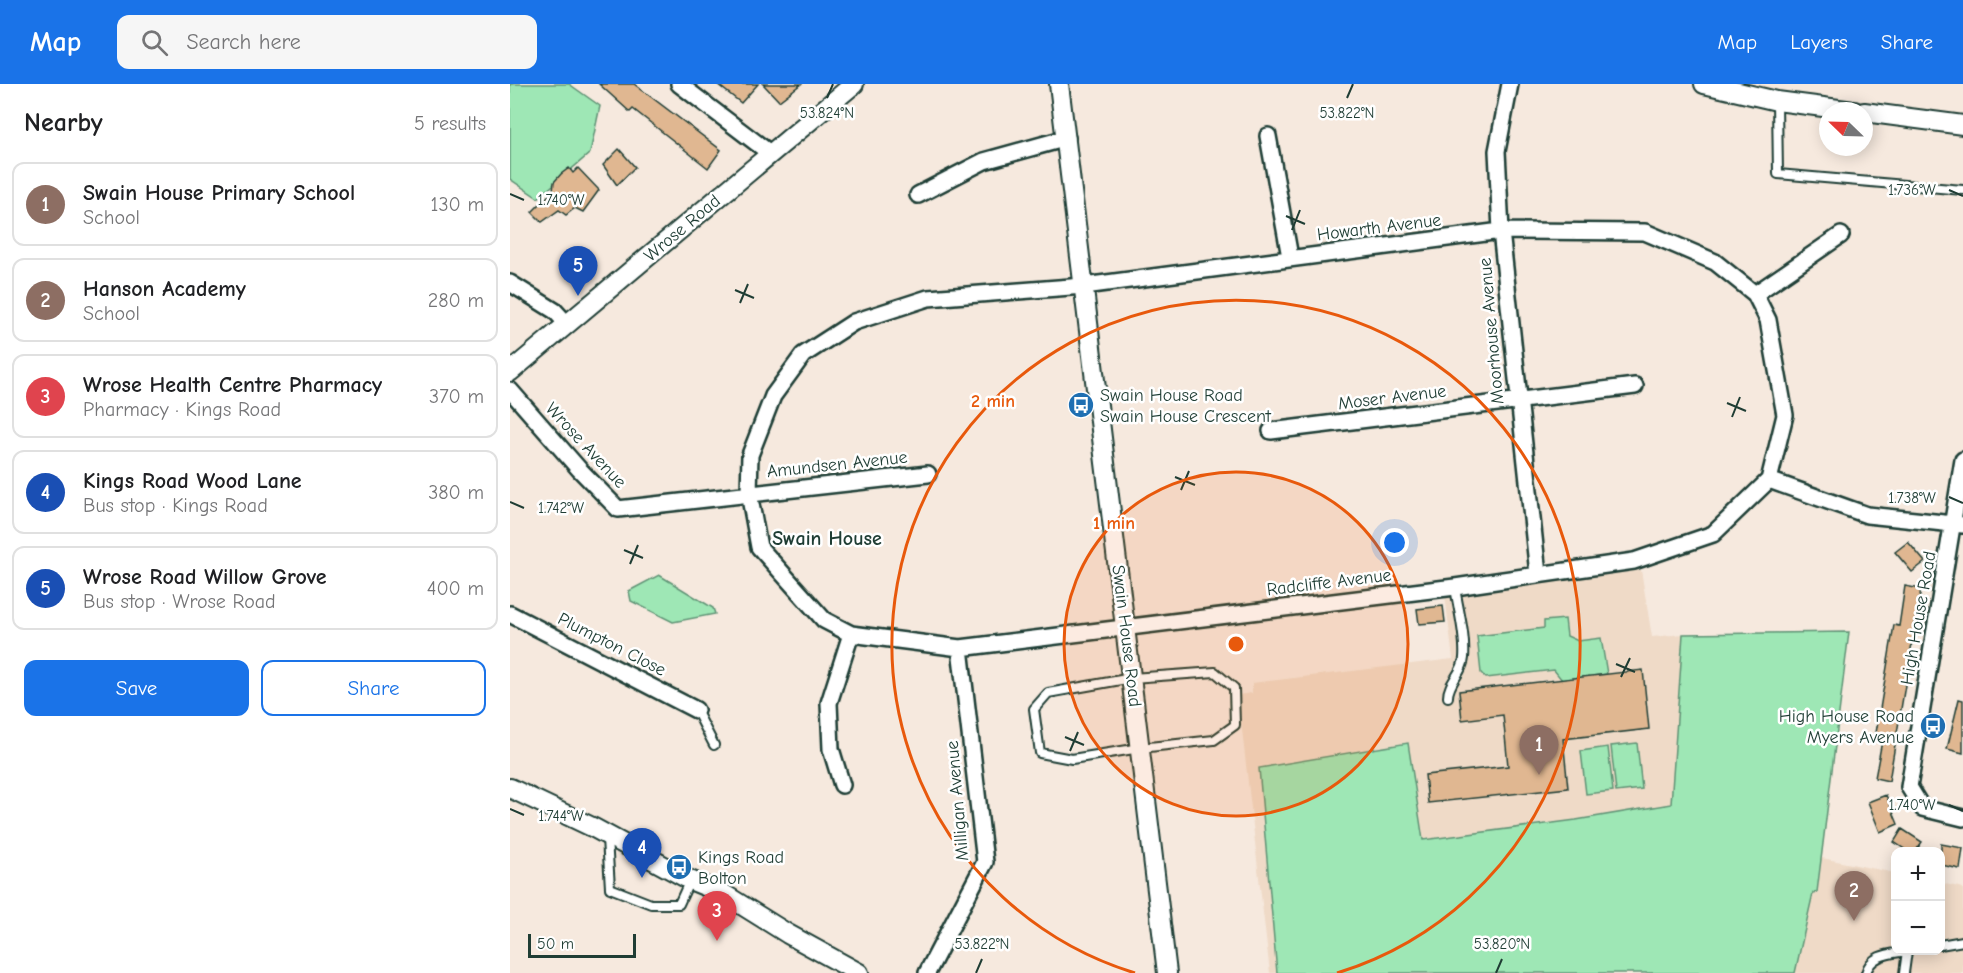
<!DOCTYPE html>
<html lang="en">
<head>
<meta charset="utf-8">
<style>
  :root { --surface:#fff; --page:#f6f6f6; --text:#202124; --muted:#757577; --line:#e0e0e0; --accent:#1a73e8 }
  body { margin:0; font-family:"Comic Neue",sans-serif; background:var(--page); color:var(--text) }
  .controls { position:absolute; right:18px; bottom:18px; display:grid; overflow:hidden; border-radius:12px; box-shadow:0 3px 15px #0003 }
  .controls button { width:54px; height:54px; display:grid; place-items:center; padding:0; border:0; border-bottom:2px solid var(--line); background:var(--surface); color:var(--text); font:30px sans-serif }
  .compass { position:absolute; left:1309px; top:18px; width:54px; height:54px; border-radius:50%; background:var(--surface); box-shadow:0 3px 15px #0003; rotate:293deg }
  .scale { position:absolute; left:18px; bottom:15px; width:108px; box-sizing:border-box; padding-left:6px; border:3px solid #1f3d34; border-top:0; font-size:16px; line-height:21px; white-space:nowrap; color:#1f3d34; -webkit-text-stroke:4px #fff; paint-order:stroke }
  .you { position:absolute; left:885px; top:459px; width:21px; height:21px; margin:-15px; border:4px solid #fff; border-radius:50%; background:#1a73e8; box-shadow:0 0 0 9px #1a73e833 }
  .badge { display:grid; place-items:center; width:39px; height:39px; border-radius:50%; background:var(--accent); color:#fff; font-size:20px; font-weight:700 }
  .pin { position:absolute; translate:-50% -50px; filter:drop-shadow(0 2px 3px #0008) }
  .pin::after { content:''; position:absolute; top:32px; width:21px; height:18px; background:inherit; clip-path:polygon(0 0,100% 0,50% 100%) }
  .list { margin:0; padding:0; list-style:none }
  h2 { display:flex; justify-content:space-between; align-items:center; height:78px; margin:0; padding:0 24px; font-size:26px }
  h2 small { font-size:20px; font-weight:400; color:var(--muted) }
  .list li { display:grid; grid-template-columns:39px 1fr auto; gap:18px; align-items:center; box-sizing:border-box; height:84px; margin:0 12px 12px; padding:0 12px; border:2px solid var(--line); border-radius:12px }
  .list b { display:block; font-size:22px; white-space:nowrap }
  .list p { margin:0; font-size:20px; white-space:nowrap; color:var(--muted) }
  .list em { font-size:20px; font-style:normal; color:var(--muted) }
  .actions { display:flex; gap:12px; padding:18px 24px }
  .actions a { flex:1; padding:14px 0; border:2px solid var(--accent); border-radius:12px; text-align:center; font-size:21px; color:var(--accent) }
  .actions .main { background:var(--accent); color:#fff }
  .icon { flex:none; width:33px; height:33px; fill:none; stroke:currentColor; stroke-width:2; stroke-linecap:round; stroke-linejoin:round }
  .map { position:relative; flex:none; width:1453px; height:889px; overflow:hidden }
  header { display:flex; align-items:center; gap:36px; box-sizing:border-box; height:84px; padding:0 30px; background:var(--accent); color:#fff }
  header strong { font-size:28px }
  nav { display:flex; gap:33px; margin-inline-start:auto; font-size:21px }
  .search { width:420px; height:54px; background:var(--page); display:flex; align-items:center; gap:15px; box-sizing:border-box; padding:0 21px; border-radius:12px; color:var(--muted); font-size:22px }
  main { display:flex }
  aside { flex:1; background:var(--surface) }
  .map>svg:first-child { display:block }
  .built { fill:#efdac7 }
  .green { fill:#9ee7b5; stroke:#5e9274; stroke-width:1.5 }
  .building { fill:#e0b791; stroke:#1f3d34; stroke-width:1.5 }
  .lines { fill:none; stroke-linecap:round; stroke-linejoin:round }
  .service-casing { stroke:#1f3d34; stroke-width:12 }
  .minor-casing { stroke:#1f3d34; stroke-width:20 }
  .tertiary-casing { stroke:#1f3d34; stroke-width:22 }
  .service { stroke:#fff; stroke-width:8 }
  .minor { stroke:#fff; stroke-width:15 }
  .tertiary { stroke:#fff; stroke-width:18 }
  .ticks { fill:none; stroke:#1f3d34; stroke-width:2 }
  .ring { fill:none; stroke:#e8590c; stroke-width:3 }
  .labels { text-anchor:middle; stroke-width:5; stroke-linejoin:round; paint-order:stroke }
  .street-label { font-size:18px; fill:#1f3d34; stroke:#fff }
  .poi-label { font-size:18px; fill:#1f3d34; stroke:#fff; text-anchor:start }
  .neighbourhood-label { font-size:20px; font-weight:bold; fill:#1f3d34; stroke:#fff }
  .ticks-label { font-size:15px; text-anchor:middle; fill:#1f3d34; stroke:#fff; stroke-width:5; stroke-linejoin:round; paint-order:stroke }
  .centre { fill:#e8590c; stroke:#fff; stroke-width:3 }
  .ring-label { font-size:18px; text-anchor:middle; font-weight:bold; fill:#e8590c; stroke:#fff; stroke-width:5; stroke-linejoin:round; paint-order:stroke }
</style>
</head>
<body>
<header>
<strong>Map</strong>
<div class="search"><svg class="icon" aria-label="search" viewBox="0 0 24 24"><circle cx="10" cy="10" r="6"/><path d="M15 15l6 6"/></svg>Search here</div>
<nav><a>Map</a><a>Layers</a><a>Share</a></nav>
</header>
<main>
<aside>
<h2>Nearby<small>5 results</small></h2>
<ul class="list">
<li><span class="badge" style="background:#8d6e63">1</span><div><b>Swain House Primary School</b><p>School</p></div><em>130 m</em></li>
<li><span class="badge" style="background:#8d6e63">2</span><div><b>Hanson Academy</b><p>School</p></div><em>280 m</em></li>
<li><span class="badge" style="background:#e0444e">3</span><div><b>Wrose Health Centre Pharmacy</b><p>Pharmacy · Kings Road</p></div><em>370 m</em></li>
<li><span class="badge" style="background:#1a4fb4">4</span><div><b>Kings Road Wood Lane</b><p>Bus stop · Kings Road</p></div><em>380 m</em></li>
<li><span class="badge" style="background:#1a4fb4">5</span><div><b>Wrose Road Willow Grove</b><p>Bus stop · Wrose Road</p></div><em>400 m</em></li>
</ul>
<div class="actions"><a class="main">Save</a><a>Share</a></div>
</aside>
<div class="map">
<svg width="1453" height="889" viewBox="0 0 1453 889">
  <rect width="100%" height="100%" fill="#f6e9de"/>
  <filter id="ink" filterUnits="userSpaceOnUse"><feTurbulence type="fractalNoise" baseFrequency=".0167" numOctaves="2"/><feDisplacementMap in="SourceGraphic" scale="12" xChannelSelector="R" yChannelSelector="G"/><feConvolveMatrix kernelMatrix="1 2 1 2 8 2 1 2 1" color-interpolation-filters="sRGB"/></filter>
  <g filter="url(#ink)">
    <path class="built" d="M1131 486 1142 553 1173 550 1339 548 1312 774 1385 789 1386 866H1430L1431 799 1453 804V889H760L728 611 742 609V599L943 575 935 511Z"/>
    <path class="green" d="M0 0H59L90 22 80 69 28 114 0 95Z
      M149 491 203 524 205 530 163 538 121 517 119 507Z
      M1055 535 1057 552 1068 557 1091 554 1097 590 1052 596 1044 586 976 594 971 589 967 552 1034 544V537Z
      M1339 548 1307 808 1303 809 1285 889H767L749 684 898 659 913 756 1066 736 1161 720 1173 550Z
      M1127 659 1132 705 1106 708 1101 662Z
      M1098 663 1103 707 1076 710 1071 667Z"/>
    <path class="building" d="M89 0H124L211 66 198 84 123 25 120 28Z
      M207 0H248L231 19Z
      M253 0H291L269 17Z
      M109 65 125 83 107 101 93 81Z
      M59 84 63 89 68 84 89 106 73 128 65 124 56 131 49 126 32 138 22 128 43 107 44 98 51 90Z
      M1398 458 1415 478 1402 488 1385 468Z
      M1395 502 1411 505 1379 697 1365 694 1372 657 1365 655 1384 541 1389 542Z
      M933 522 935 538 909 540 907 525Z
      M1133 586 1139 645 1053 655 1058 704 918 719 915 691 998 682 993 631 952 636 949 607Z
      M1449 615 1453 616V669L1437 665Z
      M1376 711 1388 740 1370 748 1358 718Z
      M1392 745 1412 758 1405 768H1399L1384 758Z
      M1431 760 1453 764 1450 785 1431 781Z"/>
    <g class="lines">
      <g class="service-casing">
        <path id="service" d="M1267 17 1268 90 1453 106
          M705 588 724 604 725 641 704 656 630 664 562 675 530 669 524 625 538 609 622 594Z
          M938 613C938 598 953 589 954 574 956 552 948 525 945 503
          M186 626 204 661
          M97 754 100 804 141 820H169L180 796
          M1430 861 1453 857
          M1356 889C1361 870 1380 870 1397 867L1394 889"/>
      </g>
      <g class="minor-casing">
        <path id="minor" d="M169 0 261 70
          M1000 0 987 67 991 147 1028 490
          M758 52 780 173
          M408 111 474 77 557 54
          M991 147 1135 148 1205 178 1245 210 1258 236 1275 331 1259 396 1203 450 1124 477 945 503 450 564 341 550 314 536 249 463 239 409 240 371 263 312 293 271 344 238 418 214 574 202Z
          M0 199 45 227 57 240
          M1245 210 1331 151
          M0 306 69 385 108 425 418 390
          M761 347 1125 302
          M1453 376 1399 703 1412 724 1453 734
          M1259 396 1357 431 1453 441
          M0 530 186 626
          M332 701 321 665 319 619 341 550
          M417 889 475 778 450 564"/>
      </g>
      <g class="tertiary-casing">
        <path id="tertiary" d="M549 0 657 889
          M1194 0 1267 17 1344 27
          M1354 28 1453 41
          M0 288 344 0
          M0 704 84 744 180 796 214 810 278 850 349 889"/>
      </g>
      <use href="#service" class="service"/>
      <use href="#minor" class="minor"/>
      <use href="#tertiary" class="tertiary"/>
    </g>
  </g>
  <path class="ticks" d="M317 14 323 0M837 14 843 0M1439 106 1453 112M0 110 14 116M776 132 795 140M782 146 790 126M225 206 244 214M230 219 238 200M1217 319 1236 327M1222 333 1230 313M665 393 685 401M671 406 679 387M1439 413 1453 419M0 418 14 424M114 466 133 474M120 480 128 461M1106 580 1125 588M1111 593 1120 574M555 653 574 661M560 667 568 648M1439 721 1453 727M0 725 14 731M466 889 472 875M986 889 992 875"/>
  <circle cx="726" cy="560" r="172" fill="#e8590c" fill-opacity=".12"/>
  <g class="ring">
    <circle cx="726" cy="560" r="172"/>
    <path d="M625 889A344 344 0 1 1 827 889"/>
  </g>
  <defs>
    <g id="bus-disc" transform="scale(1.35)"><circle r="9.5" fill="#1f6fb2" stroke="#fff"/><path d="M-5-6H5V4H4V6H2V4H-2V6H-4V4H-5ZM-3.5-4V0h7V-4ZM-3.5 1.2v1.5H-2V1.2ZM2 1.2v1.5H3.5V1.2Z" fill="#fff"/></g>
  </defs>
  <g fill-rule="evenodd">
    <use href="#bus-disc" x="571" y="321"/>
    <use href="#bus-disc" x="1423" y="642"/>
    <use href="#bus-disc" x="169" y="783"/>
  </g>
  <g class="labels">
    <g class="street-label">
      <text transform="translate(869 143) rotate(-7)" y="6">Howarth Avenue</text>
      <text transform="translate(172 144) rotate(-40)" y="6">Wrose Road</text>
      <text transform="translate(981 247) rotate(-95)" y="6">Moorhouse Avenue</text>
      <text transform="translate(882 313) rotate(-7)" y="6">Moser Avenue</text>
      <text transform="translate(76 361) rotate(47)" y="6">Wrose Avenue</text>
      <text transform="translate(327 380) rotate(-6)" y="6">Amundsen Avenue</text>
      <text transform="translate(819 498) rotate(-7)" y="6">Radcliffe Avenue</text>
      <text transform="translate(1408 534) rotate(-80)" y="6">High House Road</text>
      <text transform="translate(617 552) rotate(83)" y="6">Swain House Road</text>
      <text transform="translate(102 560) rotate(27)" y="6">Plumpton Close</text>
      <text transform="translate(447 717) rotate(-95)" y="6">Milligan Avenue</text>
    </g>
    <g class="poi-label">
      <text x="590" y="317">Swain House Road<tspan x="590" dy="21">Swain House Crescent</tspan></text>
      <text x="1404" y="638" text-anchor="end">High House Road<tspan x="1404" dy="21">Myers Avenue</tspan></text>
      <text x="188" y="779">Kings Road<tspan x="188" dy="21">Bolton</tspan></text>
    </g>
    <g class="neighbourhood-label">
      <text x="317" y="461">Swain House</text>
    </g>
  </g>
  <g class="ticks-label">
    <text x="317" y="34">53.824°N</text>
    <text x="837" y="34">53.822°N</text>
    <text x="1402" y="111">1.736°W</text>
    <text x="51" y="121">1.740°W</text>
    <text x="1402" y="419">1.738°W</text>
    <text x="51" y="429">1.742°W</text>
    <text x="1402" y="726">1.740°W</text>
    <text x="51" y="737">1.744°W</text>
    <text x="472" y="865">53.822°N</text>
    <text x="992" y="865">53.820°N</text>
  </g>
  <circle cx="726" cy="560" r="9" class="centre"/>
  <g class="ring-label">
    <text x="483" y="323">2 min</text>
    <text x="604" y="445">1 min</text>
  </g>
</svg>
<div class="controls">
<button>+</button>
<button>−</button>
</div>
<svg class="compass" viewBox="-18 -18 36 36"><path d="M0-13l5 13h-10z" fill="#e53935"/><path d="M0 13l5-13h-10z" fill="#757577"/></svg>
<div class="scale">50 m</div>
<div class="you"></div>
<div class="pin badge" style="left:1029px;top:691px;background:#8d6e63">1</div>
<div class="pin badge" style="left:1344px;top:837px;background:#8d6e63">2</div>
<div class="pin badge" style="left:207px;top:857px;background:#e0444e">3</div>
<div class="pin badge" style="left:132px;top:794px;background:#1a4fb4">4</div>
<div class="pin badge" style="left:68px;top:212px;background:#1a4fb4">5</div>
</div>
</main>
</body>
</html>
